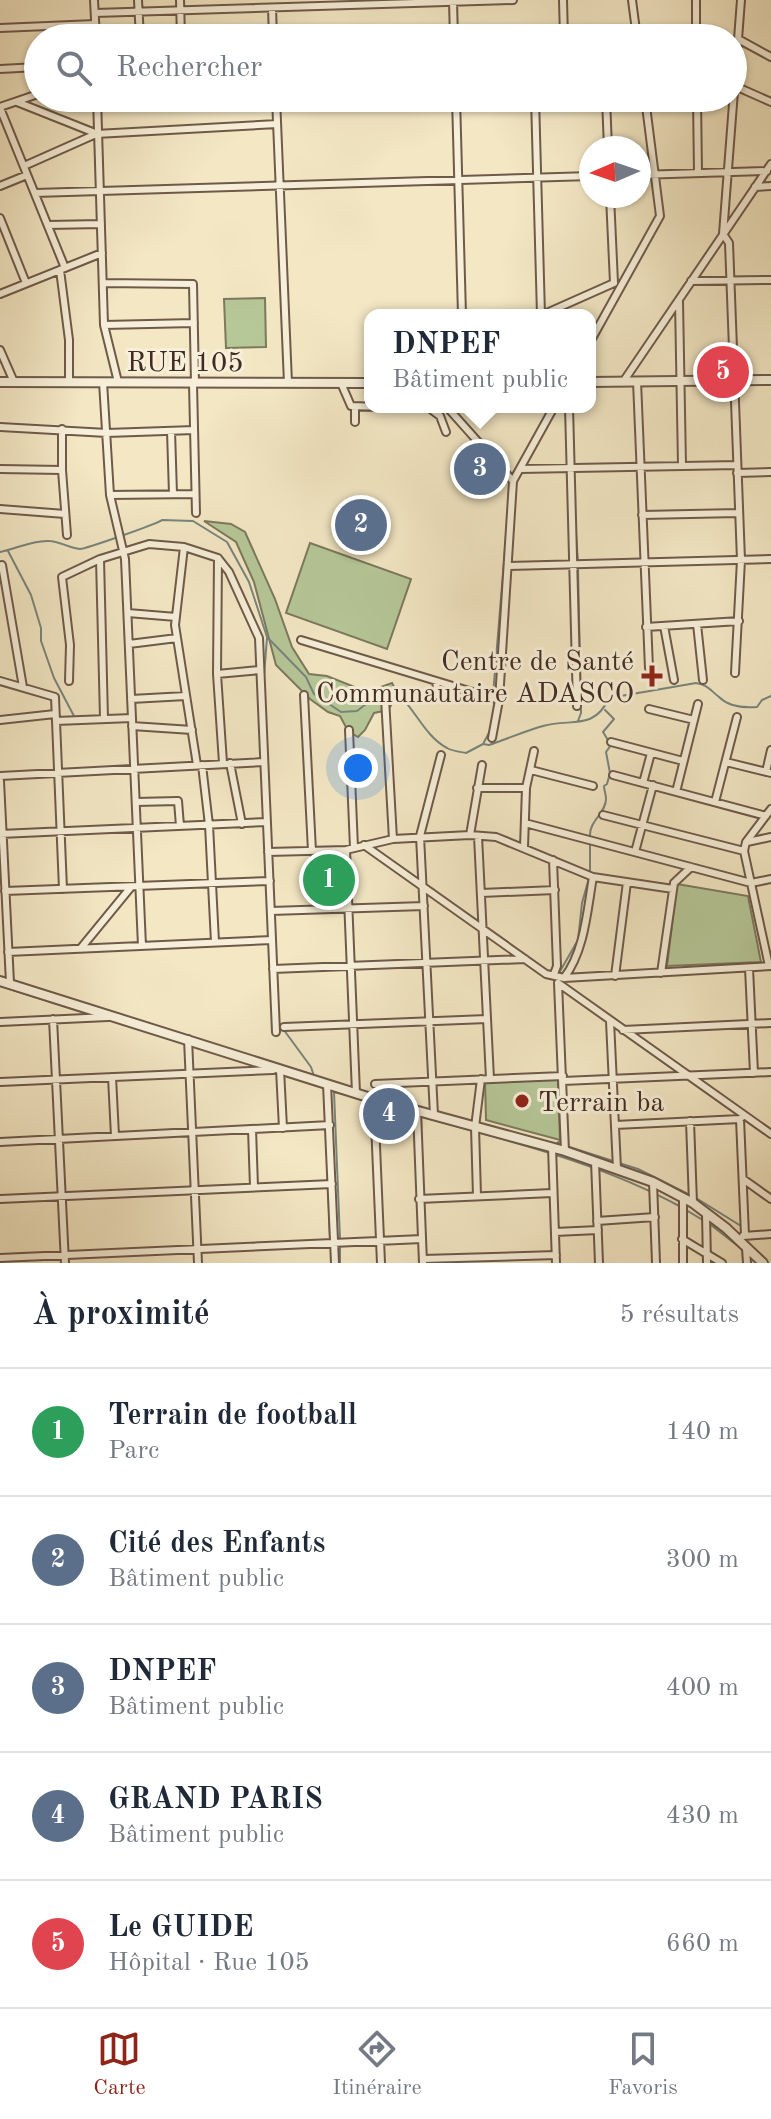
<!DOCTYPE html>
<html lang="fr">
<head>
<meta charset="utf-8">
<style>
  :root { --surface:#fff; --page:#f6f6f7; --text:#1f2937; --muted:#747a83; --line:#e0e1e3; --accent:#8f2418 }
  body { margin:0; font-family:"Old Standard TT",serif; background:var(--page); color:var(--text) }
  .compass { position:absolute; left:579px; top:136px; width:72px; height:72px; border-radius:50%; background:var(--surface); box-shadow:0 2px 6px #0004; rotate:268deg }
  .you { position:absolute; left:358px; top:768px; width:28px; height:28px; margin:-20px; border:6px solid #fff; border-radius:50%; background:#1a73e8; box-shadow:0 0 0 12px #1a73e833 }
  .badge { display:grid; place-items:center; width:52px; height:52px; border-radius:50%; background:var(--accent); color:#fff; font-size:26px; font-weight:700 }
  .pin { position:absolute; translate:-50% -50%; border:4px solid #fff; box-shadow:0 2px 8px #0006 }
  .popup { position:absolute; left:364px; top:309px; width:232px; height:104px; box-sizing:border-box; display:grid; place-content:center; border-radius:16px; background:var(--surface); filter:drop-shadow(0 2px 6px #0005); font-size:26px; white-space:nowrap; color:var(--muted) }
  .popup b { font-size:30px; color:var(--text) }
  .popup::after { content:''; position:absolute; left:50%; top:100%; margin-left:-16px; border:16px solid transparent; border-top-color:var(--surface) }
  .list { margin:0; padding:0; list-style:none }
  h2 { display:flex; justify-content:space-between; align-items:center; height:104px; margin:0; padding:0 32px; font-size:34px }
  h2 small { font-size:26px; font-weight:400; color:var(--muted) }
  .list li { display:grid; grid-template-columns:52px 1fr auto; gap:24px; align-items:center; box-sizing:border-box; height:128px; padding:0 32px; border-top:2px solid var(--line) }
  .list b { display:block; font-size:30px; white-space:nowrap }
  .list p { margin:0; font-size:26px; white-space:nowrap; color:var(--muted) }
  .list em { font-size:26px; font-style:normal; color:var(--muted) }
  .icon { flex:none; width:44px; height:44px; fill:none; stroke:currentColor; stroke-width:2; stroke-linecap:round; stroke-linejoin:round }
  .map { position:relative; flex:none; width:771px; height:1263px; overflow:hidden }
  .search { position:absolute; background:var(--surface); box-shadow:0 2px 6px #0004; left:24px; right:24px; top:24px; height:88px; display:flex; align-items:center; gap:20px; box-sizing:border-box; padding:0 28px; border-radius:44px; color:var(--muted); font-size:30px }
  .sheet { height:744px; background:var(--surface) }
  nav { display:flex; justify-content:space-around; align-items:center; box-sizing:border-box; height:112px; border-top:2px solid var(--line); background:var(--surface); font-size:22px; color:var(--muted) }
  nav a { display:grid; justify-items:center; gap:4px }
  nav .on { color:var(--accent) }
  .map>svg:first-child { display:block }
  .green { fill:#b6c798; stroke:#7c795d; stroke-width:2 }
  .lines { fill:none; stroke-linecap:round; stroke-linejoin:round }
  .stream { stroke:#78847c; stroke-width:2 }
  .minor-casing { stroke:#6e5a4a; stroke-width:10 }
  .tertiary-casing { stroke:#6e5a4a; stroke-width:12 }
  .minor { stroke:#f7efd9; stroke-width:6 }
  .tertiary { stroke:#f7efd9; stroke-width:8 }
  .poi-dot { fill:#8f2418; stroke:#f7efd9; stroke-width:3 }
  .labels { text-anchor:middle; stroke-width:6; stroke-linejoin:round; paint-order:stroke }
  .street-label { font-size:28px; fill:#412b22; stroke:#f7efd9 }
  .poi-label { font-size:28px; fill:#412b22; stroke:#f7efd9; text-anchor:end }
</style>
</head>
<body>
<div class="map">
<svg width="771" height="1263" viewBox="0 0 771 1263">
  <rect width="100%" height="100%" fill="#f3e7c4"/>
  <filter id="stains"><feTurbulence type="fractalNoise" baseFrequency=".0025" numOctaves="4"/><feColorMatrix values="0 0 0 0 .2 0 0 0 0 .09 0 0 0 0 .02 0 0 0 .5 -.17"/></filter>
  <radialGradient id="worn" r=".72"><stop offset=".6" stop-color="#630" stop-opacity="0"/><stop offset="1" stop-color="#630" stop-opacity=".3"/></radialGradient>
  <path class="green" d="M265 298 266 347 226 348 224 299Z
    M204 521 231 524 245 532 275 599 292 647 309 674 327 676 367 692 392 683 398 694 388 710 374 713 365 730 358 737 348 731 340 716 328 712 310 699 276 665 254 582 236 542Z
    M310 543 411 579 387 649 286 613Z
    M344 852 347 906H313L311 855Z
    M677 884 748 896 761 962 667 966Z
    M558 1079 560 1140 486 1120 485 1082Z"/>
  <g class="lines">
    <path class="stream" d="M576 534 578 562
      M8 551 31 595 41 628V641L54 678 75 718
      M0 552C16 549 32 540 49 541 59 541 69 548 80 549 85 549 157 524 162 520L193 521 227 542 249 582 267 637 306 677 314 694 341 712 357 711 379 694 394 690C414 706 424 736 447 748 452 751 461 752 466 753L483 744 489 745C507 739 525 731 543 726 571 718 594 731 609 698L696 683C708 685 710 690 719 697 729 707 744 708 757 707L762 700 771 696
      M578 568 581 713 578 721
      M264 676 267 638
      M493 695 506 537
      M483 744 491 729
      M590 836C589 821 606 813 606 799 606 794 604 790 604 786L607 784 610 773 606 752 611 745 603 732 614 719 605 710
      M590 842V872
      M559 973 578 940 582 903 589 878
      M555 980 557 1021
      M0 986 91 1015
      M278 1022 311 1067 314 1076
      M250 1064 262 1068
      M284 1075 317 1086
      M325 1102 330 1240
      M419 1116C508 1141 599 1162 681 1207
      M762 1124 771 1130
      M563 1140 557 1143 613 1161
      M619 1163 638 1169 690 1195
      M696 1198 741 1226
      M686 1210 711 1225 743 1250
      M340 1239 334 1092 348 1095
      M331 1246 332 1263
      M340 1246V1263"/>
    <g class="minor-casing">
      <path id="minor" d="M94 0 96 38
        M138 0 140 38
        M180 0 181 38
        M563 0 564 38
        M632 0 637 38
        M696 0V38
        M453 2 454 38
        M272 8 273 38
        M95 13 513 0
        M0 28 95 24
        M738 39 771 57
        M0 69 38 67
        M735 86 771 102
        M97 98 104 325 118 382
        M276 98 288 383
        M456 98 462 315
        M535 98 541 315
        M606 98 608 148
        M697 98 698 173
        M17 102 95 133
        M0 107 38 94
        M0 108 65 268
        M24 166 96 134 277 124
        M639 175 767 171
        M0 186 27 175
        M755 187 771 186
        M35 193 591 176
        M610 196 614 283
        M0 218 26 283
        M48 225 101 224
        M60 270 69 340V382
        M691 281 771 280
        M103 283 193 284 195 383
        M0 294 102 253
        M679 301 682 466
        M542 315 614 283
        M104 325 194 323
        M590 342 660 216 645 98
        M0 350 14 382
        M637 381 649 668
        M103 382 110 495 125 559 142 946
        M623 382 771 164
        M341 383 351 406 382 407
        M193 384 196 513
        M355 407V422
        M428 407 440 416 446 432
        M447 407 513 481
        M569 407 577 706
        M0 427 107 433 194 430
        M62 429V470
        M171 431 173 494
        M0 469 62 470 67 535
        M520 469 737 465
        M737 473 771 472
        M110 495 195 494
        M0 509 65 514
        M642 515 738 513
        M184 547 175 625 197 765
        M218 558 217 674 223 763
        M100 559 104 719
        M2 565 23 687
        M509 566 771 559
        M128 613 176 617
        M697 624 703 680
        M664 626 674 680
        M646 627 739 621
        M301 640 499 700
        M129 644 177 638
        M735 673 741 560 729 243 723 234 741 0
        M217 674 260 670
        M0 681 55 697 63 889
        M69 681 70 645 62 577 100 559 149 544 184 547 218 558 229 572 259 638 276 1032
        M436 681 438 697
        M304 695 312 851
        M385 698 393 839
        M131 699 186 696
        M649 709 694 720
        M0 720 55 714
        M56 721 132 718
        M132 726 192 730
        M349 730 354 848
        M492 738 499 700 513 481 554 407
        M611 742 683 761
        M726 762 771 773
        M230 763 242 824
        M202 765 209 825 215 942
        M531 770 593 786
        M766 772 771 750
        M613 775 766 816
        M0 776 264 762
        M0 781 10 983
        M643 783 651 753
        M477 788H526L534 751
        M676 792 698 704
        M136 802 178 801 180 826
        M715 802 737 717
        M603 815 744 851
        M525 823 751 883 771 879
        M0 834 267 822
        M470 835 482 765
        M478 836 490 1079
        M747 842 771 837
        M364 845 546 974 564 978 771 966
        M524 847 526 788
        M346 850 356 1093
        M268 852 346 850 393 839 470 835 496 837 593 877 673 889
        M635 852 653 785
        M553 860 557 966 554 974
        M5 891 270 881
        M481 893 555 890
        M271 911 424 906
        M81 948 131 887
        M8 952 272 940
        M769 966 744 851 746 842 771 809
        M749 968 754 1073
        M273 969 525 959
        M661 973 674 883 691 867
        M615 976 627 882
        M564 978C585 950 587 911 593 877
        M558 983 771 1134
        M558 983 565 1151
        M53 1019 65 1263
        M610 1021 617 1169
        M0 1022 108 1017
        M284 1027 487 1019
        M623 1030 771 1023
        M188 1039 198 1263
        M280 1069 283 1128
        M112 1077 115 1136
        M563 1081 771 1072
        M0 1082 273 1070
        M327 1084 335 1263
        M375 1084 563 1076
        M374 1099 381 1263
        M417 1111 423 1263
        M434 1115 420 836 441 755
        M740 1119 745 1235
        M690 1121 693 1203
        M615 1125 740 1119 744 1115
        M252 1129 254 1187
        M0 1142 330 1125
        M552 1147 556 1263
        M595 1161 599 1263
        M743 1179 771 1199
        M653 1182 656 1263
        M477 1196 475 1127 481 1079
        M0 1199 332 1184
        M419 1199 552 1193
        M706 1213 707 1263
        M597 1221 655 1217
        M555 1232 598 1230
        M743 1236 771 1234
        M682 1239 722 1263
        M746 1248 747 1263
        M0 1258 422 1239
        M423 1259 556 1255
        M683 1263V1198"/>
    </g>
    <g class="tertiary-casing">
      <path id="tertiary" d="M0 382 370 383
        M590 382 771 380
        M0 981 374 1099 565 1151 653 1182 693 1203 726 1228 763 1263"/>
    </g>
    <use href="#minor" class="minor"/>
    <use href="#tertiary" class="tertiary"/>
  </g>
  <g class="poi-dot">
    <path d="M648 664h8v8h8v8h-8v8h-8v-8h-8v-8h8z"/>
    <circle cx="522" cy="1101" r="8"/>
  </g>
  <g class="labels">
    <g class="street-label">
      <text x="185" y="371">RUE 105</text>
    </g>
    <g class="poi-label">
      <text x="634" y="670">Centre de Santé<tspan x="634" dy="32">Communautaire ADASCO</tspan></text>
      <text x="538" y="1111" text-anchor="start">Terrain ba</text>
    </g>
  </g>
  <rect width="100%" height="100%" filter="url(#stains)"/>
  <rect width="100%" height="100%" fill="url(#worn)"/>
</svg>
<svg class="compass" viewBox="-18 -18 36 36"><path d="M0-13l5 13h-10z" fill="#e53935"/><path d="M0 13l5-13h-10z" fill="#747a83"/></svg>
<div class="you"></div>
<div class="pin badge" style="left:329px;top:880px;background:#2e9e5b">1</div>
<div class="pin badge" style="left:361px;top:525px;background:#5c6f8a">2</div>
<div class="pin badge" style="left:480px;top:469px;background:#5c6f8a">3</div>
<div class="popup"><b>DNPEF</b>Bâtiment public</div>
<div class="pin badge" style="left:389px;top:1114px;background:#5c6f8a">4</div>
<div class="pin badge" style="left:723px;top:372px;background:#e0444e">5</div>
<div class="search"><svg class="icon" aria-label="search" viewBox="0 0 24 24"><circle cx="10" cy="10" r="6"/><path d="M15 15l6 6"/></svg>Rechercher</div>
</div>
<section class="sheet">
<h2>À proximité<small>5 résultats</small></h2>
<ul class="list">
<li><span class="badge" style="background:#2e9e5b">1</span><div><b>Terrain de football</b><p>Parc</p></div><em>140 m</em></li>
<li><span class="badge" style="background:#5c6f8a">2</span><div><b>Cité des Enfants</b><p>Bâtiment public</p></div><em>300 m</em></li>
<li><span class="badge" style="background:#5c6f8a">3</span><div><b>DNPEF</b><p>Bâtiment public</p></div><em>400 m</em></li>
<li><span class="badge" style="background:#5c6f8a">4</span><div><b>GRAND PARIS</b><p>Bâtiment public</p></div><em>430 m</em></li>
<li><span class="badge" style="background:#e0444e">5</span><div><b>Le GUIDE</b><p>Hôpital · Rue 105</p></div><em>660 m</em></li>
</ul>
</section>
<nav>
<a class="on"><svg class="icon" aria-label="map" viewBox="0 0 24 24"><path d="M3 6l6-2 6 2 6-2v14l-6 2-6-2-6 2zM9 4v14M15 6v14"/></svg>Carte</a>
<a><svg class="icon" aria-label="directions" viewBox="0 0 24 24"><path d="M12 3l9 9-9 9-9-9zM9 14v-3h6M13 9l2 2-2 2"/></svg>Itinéraire</a>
<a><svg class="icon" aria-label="saved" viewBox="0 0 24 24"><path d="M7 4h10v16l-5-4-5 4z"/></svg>Favoris</a>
</nav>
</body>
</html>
